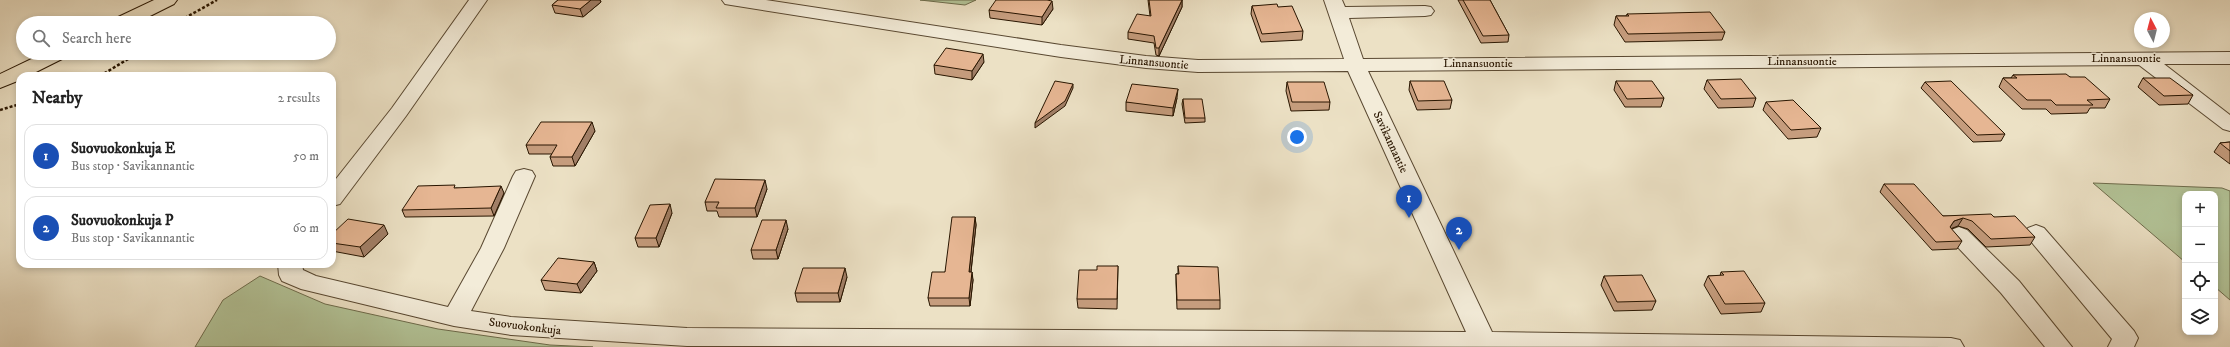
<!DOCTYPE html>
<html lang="en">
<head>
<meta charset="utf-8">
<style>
  :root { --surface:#fff; --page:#f2f2f2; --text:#222; --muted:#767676; --line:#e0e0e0; --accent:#8f2418 }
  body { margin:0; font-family:"IM FELL DW Pica",serif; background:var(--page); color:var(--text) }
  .controls { position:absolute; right:12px; bottom:12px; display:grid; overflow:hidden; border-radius:8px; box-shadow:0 2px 6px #0003 }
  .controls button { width:36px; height:36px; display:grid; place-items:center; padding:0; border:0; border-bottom:1px solid var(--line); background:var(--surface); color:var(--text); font:20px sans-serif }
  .compass { position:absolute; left:2134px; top:12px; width:36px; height:36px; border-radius:50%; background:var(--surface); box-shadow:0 2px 6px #0003; rotate:353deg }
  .you { position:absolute; left:1297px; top:137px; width:14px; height:14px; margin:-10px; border:3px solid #fff; border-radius:50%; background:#1a73e8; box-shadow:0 0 0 6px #1a73e833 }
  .badge { display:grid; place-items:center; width:26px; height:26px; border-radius:50%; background:var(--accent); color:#fff; font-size:13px; font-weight:700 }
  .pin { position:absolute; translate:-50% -33px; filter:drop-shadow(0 1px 2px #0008) }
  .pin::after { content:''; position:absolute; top:21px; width:14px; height:12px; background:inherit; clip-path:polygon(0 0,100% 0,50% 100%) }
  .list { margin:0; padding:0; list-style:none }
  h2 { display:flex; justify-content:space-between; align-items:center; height:52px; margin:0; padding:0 16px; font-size:17px }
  h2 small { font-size:13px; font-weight:400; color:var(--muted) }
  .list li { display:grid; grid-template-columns:26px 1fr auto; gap:12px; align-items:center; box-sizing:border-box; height:64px; margin:0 8px 8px; padding:0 8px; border:1px solid var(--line); border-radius:12px }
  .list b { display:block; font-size:15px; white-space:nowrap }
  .list p { margin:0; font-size:13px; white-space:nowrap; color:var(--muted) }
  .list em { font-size:13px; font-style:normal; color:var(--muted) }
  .icon { flex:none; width:22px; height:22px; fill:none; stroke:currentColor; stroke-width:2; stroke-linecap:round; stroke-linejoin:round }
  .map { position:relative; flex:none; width:2230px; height:347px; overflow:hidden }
  .search { position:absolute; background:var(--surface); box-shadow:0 2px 6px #0003; left:16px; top:16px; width:320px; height:44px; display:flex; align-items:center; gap:10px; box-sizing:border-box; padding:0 14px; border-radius:22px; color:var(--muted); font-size:15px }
  .panel { position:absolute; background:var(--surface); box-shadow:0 2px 6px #0003; left:16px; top:72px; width:320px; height:196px; border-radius:12px }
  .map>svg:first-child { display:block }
  .green { fill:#b3c498; stroke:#6e6c4c }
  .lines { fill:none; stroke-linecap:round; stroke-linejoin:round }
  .minor-casing { stroke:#594831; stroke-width:2 }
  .major-casing { stroke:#281500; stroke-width:2 }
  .path { stroke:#281500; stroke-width:2.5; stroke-dasharray:3 2; stroke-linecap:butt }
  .minor { fill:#f3ecd9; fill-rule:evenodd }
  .major { fill:#ece1c5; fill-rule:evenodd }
  .wall { fill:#c69d7e; stroke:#281500 }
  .shaded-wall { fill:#a17f67; stroke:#281500 }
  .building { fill:#e6b693; stroke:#281500 }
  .labels { text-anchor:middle; stroke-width:3; stroke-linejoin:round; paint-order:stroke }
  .street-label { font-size:12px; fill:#281500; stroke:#f3ecd9 }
</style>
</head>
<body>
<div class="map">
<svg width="2230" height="347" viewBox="0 0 2230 347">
  <rect width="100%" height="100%" fill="#ece1c5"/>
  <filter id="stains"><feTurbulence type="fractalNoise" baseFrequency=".005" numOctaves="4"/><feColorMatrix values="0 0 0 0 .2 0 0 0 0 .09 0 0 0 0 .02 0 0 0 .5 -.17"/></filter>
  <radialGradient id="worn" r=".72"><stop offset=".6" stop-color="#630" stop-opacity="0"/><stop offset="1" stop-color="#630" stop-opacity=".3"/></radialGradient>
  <path class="green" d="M920 0H976L965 5Z
    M2093 183 2222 188 2230 191V300L2215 287V194H2185V262Z
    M260 276 325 304 438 329 550 345 593 347H195L223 300Z"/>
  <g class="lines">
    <g class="minor-casing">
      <path id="minor" d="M469 0H487L406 116 340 204 332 206V184L392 108Z
        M722 0H766L1061 45 1146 56 1198 60 1344 59 1324 0H1342L1345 7 1425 6 1431 7 1434 11 1431 15 1425 16 1349 18 1363 59 2230 52V64H2164L2230 115V131L2223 129 2139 65 1368 71 1492 332 1951 338 1960 340 1964 347 687 346 511 335 454 326 301 289 282 281 279 275 278 264H302L303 270 316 276 448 307 481 248 513 176 516 171 524 169 532 171 535 176 504 248 471 311 511 317 687 328 1466 332 1348 71 1198 72 1146 68 1061 57 731 5 725 4Z
        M2036 225 2044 228 2134 331 2138 338 2134 347H2108L2112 339 2024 233 2028 228Z
        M1959 227 1967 230 2019 281 2072 347H2045L2001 293 1951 240 1947 235 1951 230Z"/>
    </g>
    <g class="major-casing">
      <path id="major" d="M154 0H177L174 4 136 23H112L114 19Z
        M44 53H69L66 57 28 76H20V80L0 88V74Z"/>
    </g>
    <path class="path" d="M176 23 217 0
      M100 76 138 53
      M0 110 20 104"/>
    <use href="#minor" class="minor"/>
    <use href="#major" class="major"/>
  </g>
  <path class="wall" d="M558 0H600L601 2 583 17 555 13 552 5Z
    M1148 0H1182V7L1159 56 1156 55 1154 43 1128 39V32L1150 16Z
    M1458 0H1490L1509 35 1508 42 1481 43Z
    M1252 6 1278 7 1303 31 1302 40 1261 42 1251 14Z
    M1053 9 1042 25 990 18 989 10Z
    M1627 14 1725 32 1722 40 1625 42 1614 25 1616 16H1626Z
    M984 62 972 80 935 74 934 65Z
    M2013 75 2070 77 2110 99 2105 108H2090L2087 113 2051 114 2046 109H2022L1999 87 2003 78H2011Z
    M2143 78 2193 95 2188 104 2159 105 2138 87Z
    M1707 80 1756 98 1753 107 1718 108 1704 89Z
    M1410 81 1452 100 1450 109 1417 110 1409 90Z
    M1616 81 1664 98 1661 107H1625L1614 90Z
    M1287 82 1330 102 1329 110 1291 111 1286 91Z
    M1925 82 2005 134 2001 141 1973 142 1921 88Z
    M1177 98 1173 116 1126 111V102Z
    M1183 99 1205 118V122L1185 123 1182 104Z
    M1766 102 1821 128 1817 137 1788 139 1763 110Z
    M595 131 575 166H553L550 157 552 154H529L526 145Z
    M2230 142V164L2214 152 2220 143Z
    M1884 184 1943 216 1994 217 2035 237 2030 245 1986 247 1968 229 1958 226 1951 229 1962 241 1957 249 1932 250 1880 192Z
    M456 188 504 193 494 216 405 217 402 210Z
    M767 189 757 217H719L717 211H707L705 202Z
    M672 213 659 247H638L635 238Z
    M975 217 976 225 971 272 973 280 970 306H930L928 298 945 272Z
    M788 229 778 259H753L751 250Z
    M332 234H388L364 257 332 251Z
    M594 262 597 271 581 293 545 290 541 280Z
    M1118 266 1117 309 1078 308 1077 299 1097 270Z
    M1178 266 1220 300V309H1177L1176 283V274H1178Z
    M1721 272 1765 303 1761 312 1721 314 1704 285 1708 276H1720Z
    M1604 276 1656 301 1652 310 1614 311 1601 285Z
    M847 277 840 302H797L795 293Z"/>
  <path class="shaded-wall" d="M591 0H600L601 2 583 17 580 9Z
    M1182 0V7L1159 56V48Z
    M1052 1 1053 9 1042 25V17Z
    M983 54 984 62 972 80V71Z
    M1073 84V88L1065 106 1035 128V123Z
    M1178 89 1177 98 1173 116V108Z
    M592 122 595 131 575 166 572 157Z
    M765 180 767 189 757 217 755 208Z
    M501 186 504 193 494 216 491 208Z
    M670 204 672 213 659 247 656 238Z
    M975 217 976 225 970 280 969 272Z
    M1963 218 1958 226 1950 229V227L1954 221Z
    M786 220 788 229 778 259 776 250Z
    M384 225 388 234 364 257 360 247Z
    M594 262 597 271 581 293 577 284Z
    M845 268 847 277 840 302 838 293Z
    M972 272 973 280 970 306 969 298Z"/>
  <path class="building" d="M558 0H591L580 9 552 5Z
    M996 0H1047L1052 1 1042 17 989 10Z
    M1149 0H1182L1159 48H1156L1154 36 1128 32 1137 14 1151 16Z
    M1463 0H1490L1509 35 1483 36Z
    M1277 4 1278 7 1292 6 1303 31 1262 34 1252 6Z
    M1710 12 1725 32 1628 34 1616 16H1629L1627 14Z
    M946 48 983 54 972 71 934 65Z
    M2066 74 2070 77H2085L2110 99 2087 100 2093 105H2056L2051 100H2027L2003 78H2017L2013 75Z
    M2143 78H2170L2193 95 2164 96Z
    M1741 79 1756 98 1721 99 1707 80Z
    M1055 81 1073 84 1065 101 1035 123Z
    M1410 81H1444L1452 100 1418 101Z
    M1616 81H1652L1664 98 1627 99Z
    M1951 81 2005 134 1977 135 1925 82Z
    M1287 82H1324L1330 102H1292Z
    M1132 84 1178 89 1173 108 1126 102Z
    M1183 99H1202L1205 118H1185Z
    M1793 100 1821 128 1791 130 1766 102Z
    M541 122H592L572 157H550L557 145H526Z
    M2230 142V151L2220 143Z
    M715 179 765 180 755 208H716L719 202H705Z
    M1884 184H1914L1943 216 1991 214 1994 217 2015 216 2035 237 1991 239 1972 221 1963 218 1954 221 1950 227 1962 241 1936 242Z
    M455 185 454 188 501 186 491 208 402 210 418 186Z
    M670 204 656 238H635L650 205Z
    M952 217H975L969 272H972L969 298H928L932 272H945Z
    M348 219 384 225 360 247 332 243V234Z
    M762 220H786L776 250H751Z
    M558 258 594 262 577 284 541 280Z
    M1097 266H1118L1117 299H1077L1079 270H1097Z
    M1178 266 1218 267 1220 300H1177L1176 274H1179Z
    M803 268H845L838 293H795Z
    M1744 271 1765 303 1725 304 1708 276 1724 275 1721 272Z
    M1642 275 1656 301 1617 302 1604 276Z"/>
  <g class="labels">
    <g class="street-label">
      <text x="2126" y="62">Linnansuontie</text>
      <text x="1802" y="65">Linnansuontie</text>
      <text transform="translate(1154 62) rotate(5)" y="4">Linnansuontie</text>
      <text x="1478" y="67">Linnansuontie</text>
      <text transform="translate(1391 142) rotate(65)" y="4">Savikannantie</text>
      <text transform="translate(525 326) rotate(7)" y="4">Suovuokonkuja</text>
    </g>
  </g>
  <rect width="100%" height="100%" filter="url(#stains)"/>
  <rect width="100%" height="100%" fill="url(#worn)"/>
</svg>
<div class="controls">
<button>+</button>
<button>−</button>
<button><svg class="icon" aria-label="locate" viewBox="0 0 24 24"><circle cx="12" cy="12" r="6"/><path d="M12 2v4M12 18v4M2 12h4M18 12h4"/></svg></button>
<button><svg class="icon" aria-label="layers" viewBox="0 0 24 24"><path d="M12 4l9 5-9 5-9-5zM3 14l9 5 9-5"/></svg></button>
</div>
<svg class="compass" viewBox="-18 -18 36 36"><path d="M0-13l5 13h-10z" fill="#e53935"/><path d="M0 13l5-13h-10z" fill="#767676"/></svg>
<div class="you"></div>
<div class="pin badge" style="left:1409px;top:218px;background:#1a4fb4">1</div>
<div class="pin badge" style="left:1459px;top:250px;background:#1a4fb4">2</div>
<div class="search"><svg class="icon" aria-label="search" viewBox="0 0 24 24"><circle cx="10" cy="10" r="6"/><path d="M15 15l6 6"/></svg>Search here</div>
<section class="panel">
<h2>Nearby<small>2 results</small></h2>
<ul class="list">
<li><span class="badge" style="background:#1a4fb4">1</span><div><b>Suovuokonkuja E</b><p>Bus stop · Savikannantie</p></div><em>50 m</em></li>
<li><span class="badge" style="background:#1a4fb4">2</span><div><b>Suovuokonkuja P</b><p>Bus stop · Savikannantie</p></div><em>60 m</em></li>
</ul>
</section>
</div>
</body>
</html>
